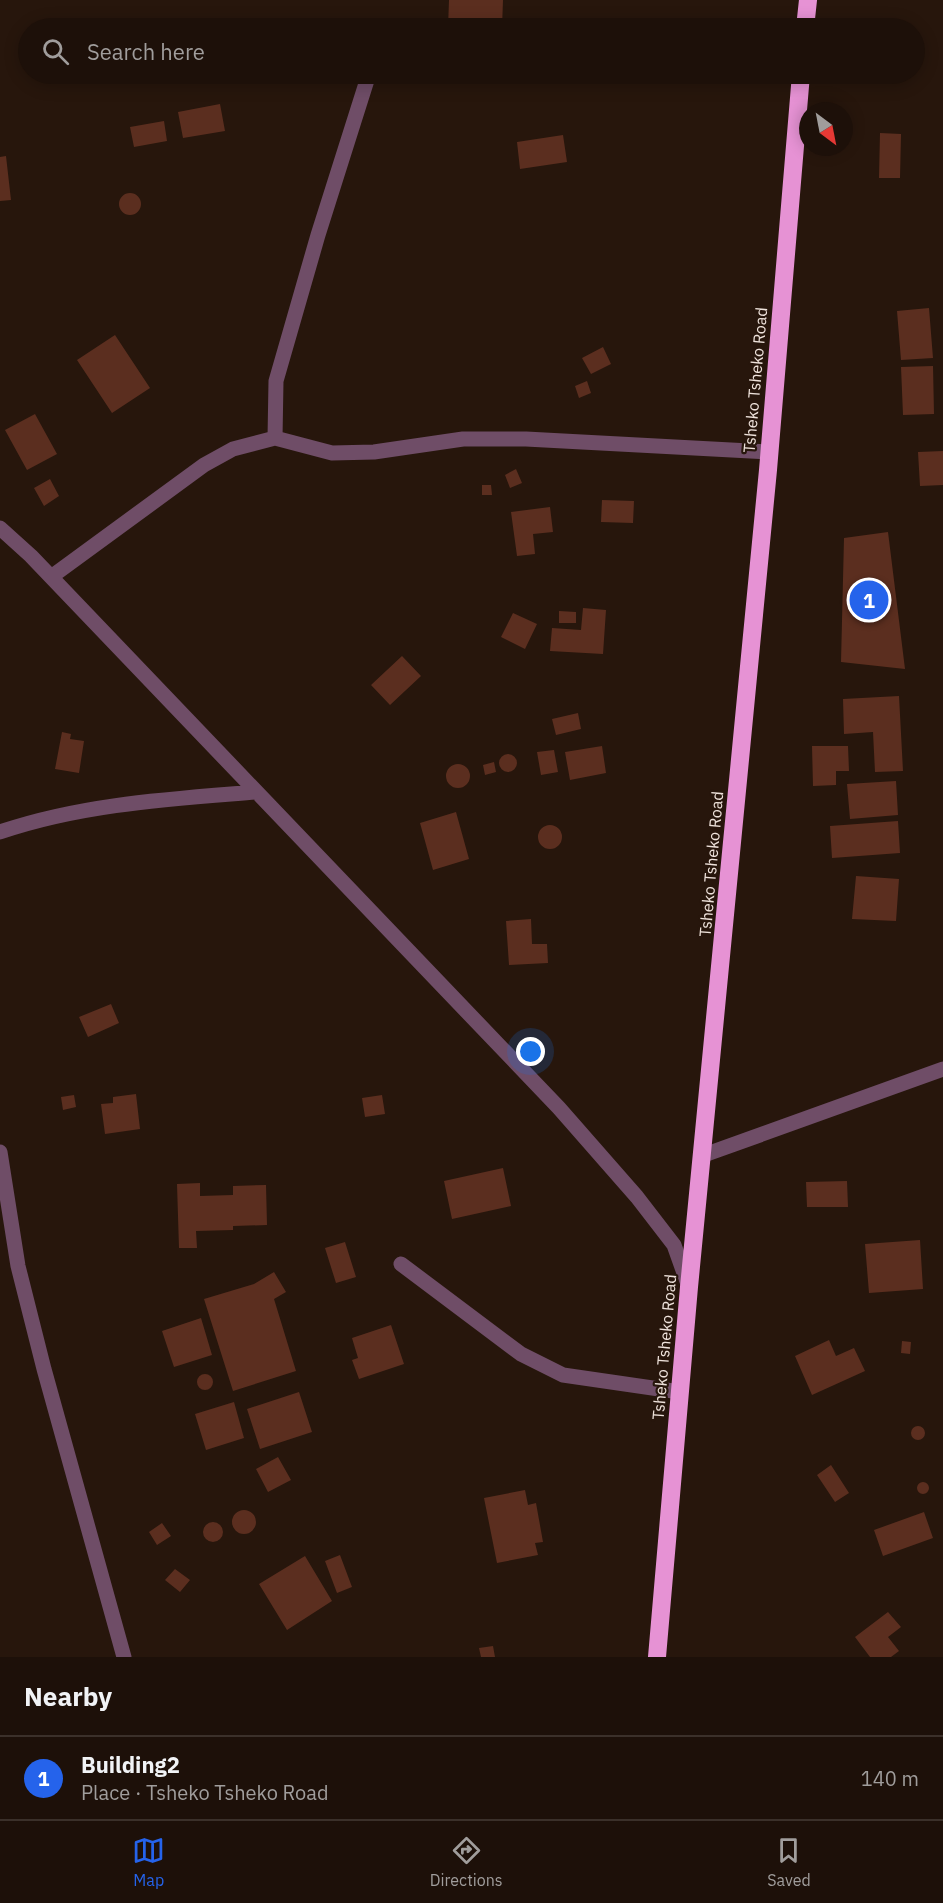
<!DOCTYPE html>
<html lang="en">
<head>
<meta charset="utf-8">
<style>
  :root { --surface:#1d1009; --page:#2a1e17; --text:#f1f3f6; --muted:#a09d9c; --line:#3b302a; --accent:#2563eb }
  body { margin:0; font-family:"IBM Plex Sans",sans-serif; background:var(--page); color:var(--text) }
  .compass { position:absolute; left:799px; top:102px; width:54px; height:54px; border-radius:50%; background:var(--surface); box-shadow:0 3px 15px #0003; rotate:148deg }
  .you { position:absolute; left:531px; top:1052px; width:21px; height:21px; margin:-15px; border:4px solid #fff; border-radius:50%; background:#1a73e8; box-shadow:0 0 0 9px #1a73e833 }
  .badge { display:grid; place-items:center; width:39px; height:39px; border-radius:50%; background:var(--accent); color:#fff; font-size:20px; font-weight:700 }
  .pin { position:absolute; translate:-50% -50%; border:3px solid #fff; box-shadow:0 2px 6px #0006 }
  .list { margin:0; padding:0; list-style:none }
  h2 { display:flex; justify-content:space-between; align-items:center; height:78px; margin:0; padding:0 24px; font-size:26px }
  h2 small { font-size:20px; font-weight:400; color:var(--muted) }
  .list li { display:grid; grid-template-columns:39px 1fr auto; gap:18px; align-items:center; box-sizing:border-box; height:84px; padding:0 24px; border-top:2px solid var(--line) }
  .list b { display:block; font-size:22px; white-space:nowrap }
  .list p { margin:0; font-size:20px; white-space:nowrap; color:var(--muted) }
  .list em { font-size:20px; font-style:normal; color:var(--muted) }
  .icon { flex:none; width:33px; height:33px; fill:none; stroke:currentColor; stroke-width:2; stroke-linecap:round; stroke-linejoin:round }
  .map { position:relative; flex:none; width:943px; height:1657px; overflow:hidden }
  .search { position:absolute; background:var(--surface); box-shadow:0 3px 15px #0003; left:18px; right:18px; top:18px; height:66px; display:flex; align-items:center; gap:15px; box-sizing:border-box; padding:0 21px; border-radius:33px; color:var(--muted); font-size:22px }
  .sheet { height:162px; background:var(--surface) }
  nav { display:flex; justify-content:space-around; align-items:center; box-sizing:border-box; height:84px; border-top:2px solid var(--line); background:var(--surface); font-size:16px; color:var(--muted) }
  nav a { display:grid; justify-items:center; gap:3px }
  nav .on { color:var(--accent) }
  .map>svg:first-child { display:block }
  .building { fill:#5b2e1f }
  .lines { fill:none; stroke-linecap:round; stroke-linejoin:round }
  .street { stroke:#6f4d67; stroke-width:15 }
  .highway { stroke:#e692d4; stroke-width:18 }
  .labels { text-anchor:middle; stroke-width:4.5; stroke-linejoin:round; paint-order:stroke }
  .street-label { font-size:16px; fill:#eee2db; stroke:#27160c }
</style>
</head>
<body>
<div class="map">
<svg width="943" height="1657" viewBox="0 0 943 1657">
  <rect width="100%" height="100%" fill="#27160c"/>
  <path class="building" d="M449 0H503L502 28H448Z
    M687 19V28H662V20Z
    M556 24V28H519V27Z
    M220 104 225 131 183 138 178 112Z
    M164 121 167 141 134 147 130 127Z
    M880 133 901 134 900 178H879Z
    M563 135 567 162 520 169 517 142Z
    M6 156 11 200 0 201V157Z
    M119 204a11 11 0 1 1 22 0a11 11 0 1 1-22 0Z
    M929 308 933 358 901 360 897 311Z
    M115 335 150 388 112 413 77 360Z
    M603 347 611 364 591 374 582 358Z
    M933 366 934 414 903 415 901 367Z
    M587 381 591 393 579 398 575 386Z
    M35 414 57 454 27 470 5 430Z
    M943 451V485L920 486 918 452Z
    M516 469 522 483 510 488 505 475Z
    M50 479 59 496 44 506 34 488Z
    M482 485H491L492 495H482Z
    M602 500 634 501 633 523 601 522Z
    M550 507 553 532 533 534 535 554 517 556 511 512Z
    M888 532 905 669 841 662 844 538Z
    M583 608 606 610 603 654 550 651 552 628 581 630Z
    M559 611 576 612V623H559Z
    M513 613 537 624 525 649 501 637Z
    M402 656 421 676 390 705 371 685Z
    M899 696 903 771 875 772 873 732 844 734 843 699Z
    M578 713 581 729 556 735 552 719Z
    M62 732 71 734 70 739 84 741 79 773 55 769Z
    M602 746 606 773 570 780 565 752Z
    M812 746H848L849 771H836V785L813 786Z
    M554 750 558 772 541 775 537 752Z
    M499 763a9 9 0 1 1 18 0a9 9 0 1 1-18 0Z
    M494 762 496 772 485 775 483 765Z
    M446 776a12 12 0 1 1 24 0a12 12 0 1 1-24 0Z
    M896 781 898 815 850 819 847 784Z
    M456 812 469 859 433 870 420 823Z
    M898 821 900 853 832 858 830 826Z
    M538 837a12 12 0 1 1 24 0a12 12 0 1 1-24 0Z
    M856 876 899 879 896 921 852 919Z
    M531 919 532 944H547L548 963 509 965 506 921Z
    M111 1004 119 1023 88 1037 79 1017Z
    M136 1094 140 1129 105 1134 101 1104 113 1103V1097Z
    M74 1095 76 1107 63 1110 61 1097Z
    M382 1095 385 1114 365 1117 362 1098Z
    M503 1168 511 1206 452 1219 444 1181Z
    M847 1181 848 1207H807L806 1182Z
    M200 1183V1196L233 1195V1186L266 1185 267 1225 233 1226V1230L196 1231 197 1248H179L177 1184Z
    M920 1240 923 1289 869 1293 865 1244Z
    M345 1242 356 1277 336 1283 325 1248Z
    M274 1272 286 1292 274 1299 296 1371 233 1391 204 1299 254 1284Z
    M201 1318 212 1355 174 1367 162 1331Z
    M391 1325 404 1364 359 1379 352 1360 358 1358 352 1338Z
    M829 1340 836 1356 854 1348 865 1371 812 1395 795 1356Z
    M902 1341 911 1342 910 1354 901 1353Z
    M197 1382a8 8 0 1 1 16 0a8 8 0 1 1-16 0Z
    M299 1392 312 1432 260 1449 247 1409Z
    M234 1402 244 1438 206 1450 195 1414Z
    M911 1433a7 7 0 1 1 14 0a7 7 0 1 1-14 0Z
    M278 1457 291 1480 268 1492 256 1469Z
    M831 1465 849 1493 835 1502 817 1475Z
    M917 1488a6 6 0 1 1 12 0a6 6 0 1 1-12 0Z
    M525 1490 528 1505 536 1503 543 1542 535 1543 538 1555 497 1563 484 1498Z
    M232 1522a12 12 0 1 1 24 0a12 12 0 1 1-24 0Z
    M924 1512 933 1538 883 1556 874 1530Z
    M203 1532a10 10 0 1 1 20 0a10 10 0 1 1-20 0Z
    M162 1523 171 1536 157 1545 149 1532Z
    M340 1555 352 1587 337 1593 325 1561Z
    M305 1556 332 1601 287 1630 259 1584Z
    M175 1569 190 1580 180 1592 165 1580Z
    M888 1612 901 1627 888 1637 899 1651 891 1657H870L855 1637Z
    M493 1646 495 1657H481L479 1648Z"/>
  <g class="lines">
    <path class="street" d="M275 438 276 381 318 235 368 77
      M0 528 31 556 559 1108 637 1197 674 1245 689 1287
      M51 577 204 465 233 449 275 438 332 453 374 452 463 439H526L769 452
      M0 832C82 804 170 799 256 792
      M0 1152 18 1266 44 1369 124 1657
      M704 1155 943 1069
      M401 1264 521 1354 563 1375 680 1392"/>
    <path class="highway" d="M805 28 808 0
      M657 1657 689 1287 768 470 801 74"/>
  </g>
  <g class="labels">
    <g class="street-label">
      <text transform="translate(755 380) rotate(-85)" y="6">Tsheko Tsheko Road</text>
      <text transform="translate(711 864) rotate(-85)" y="6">Tsheko Tsheko Road</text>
      <text transform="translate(664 1347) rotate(-85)" y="6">Tsheko Tsheko Road</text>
    </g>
  </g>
</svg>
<svg class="compass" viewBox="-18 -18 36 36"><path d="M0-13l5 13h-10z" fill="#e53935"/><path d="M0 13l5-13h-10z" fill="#a09d9c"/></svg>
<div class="you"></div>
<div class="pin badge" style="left:869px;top:600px">1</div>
<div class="search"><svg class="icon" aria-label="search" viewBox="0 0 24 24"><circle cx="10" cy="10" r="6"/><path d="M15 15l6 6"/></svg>Search here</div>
</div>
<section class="sheet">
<h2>Nearby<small></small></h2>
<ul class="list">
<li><span class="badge">1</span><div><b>Building2</b><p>Place · Tsheko Tsheko Road</p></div><em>140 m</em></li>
</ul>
</section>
<nav>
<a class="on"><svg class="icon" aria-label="map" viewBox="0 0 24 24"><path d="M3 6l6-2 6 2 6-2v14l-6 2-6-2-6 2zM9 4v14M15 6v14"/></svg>Map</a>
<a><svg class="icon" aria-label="directions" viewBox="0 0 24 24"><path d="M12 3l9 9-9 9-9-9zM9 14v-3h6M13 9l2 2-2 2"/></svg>Directions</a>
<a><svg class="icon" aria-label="saved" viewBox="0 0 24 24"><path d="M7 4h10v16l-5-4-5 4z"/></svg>Saved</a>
</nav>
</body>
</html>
